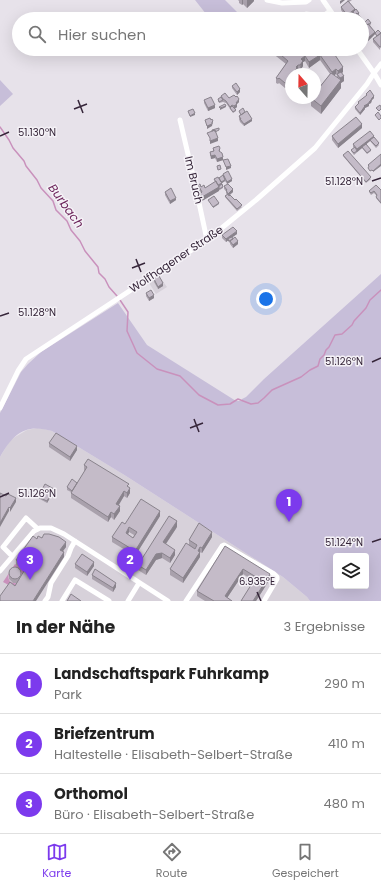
<!DOCTYPE html>
<html lang="de">
<head>
<meta charset="utf-8">
<style>
  :root { --surface:#fff; --page:#f6f6f6; --text:#222; --muted:#767676; --line:#e0e0e0; --accent:#7c3aed }
  body { margin:0; font-family:Poppins,sans-serif; background:var(--page); color:var(--text) }
  .controls { position:absolute; right:12px; bottom:12px; display:grid; overflow:hidden; border-radius:4px; box-shadow:0 4px 16px #0002 }
  .controls button { width:36px; height:36px; display:grid; place-items:center; padding:0; border:0; border-bottom:1px solid var(--line); background:var(--surface); color:var(--text); font:20px sans-serif }
  .compass { position:absolute; left:285px; top:68px; width:36px; height:36px; border-radius:50%; background:var(--surface); box-shadow:0 4px 16px #0002; rotate:340deg }
  .you { position:absolute; left:266px; top:299px; width:14px; height:14px; margin:-10px; border:3px solid #fff; border-radius:50%; background:#1a73e8; box-shadow:0 0 0 6px #1a73e833 }
  .badge { display:grid; place-items:center; width:26px; height:26px; border-radius:50%; background:var(--accent); color:#fff; font-size:13px; font-weight:700 }
  .pin { position:absolute; translate:-50% -33px; filter:drop-shadow(0 1px 2px #0008) }
  .pin::after { content:''; position:absolute; top:21px; width:14px; height:12px; background:inherit; clip-path:polygon(0 0,100% 0,50% 100%) }
  .list { margin:0; padding:0; list-style:none }
  h2 { display:flex; justify-content:space-between; align-items:center; height:52px; margin:0; padding:0 16px; font-size:17px }
  h2 small { font-size:13px; font-weight:400; color:var(--muted) }
  .list li { display:grid; grid-template-columns:26px 1fr auto; gap:12px; align-items:center; box-sizing:border-box; height:60px; padding:0 16px; border-top:1px solid var(--line) }
  .list b { display:block; font-size:15px; white-space:nowrap }
  .list p { margin:0; font-size:13px; white-space:nowrap; color:var(--muted) }
  .list em { font-size:13px; font-style:normal; color:var(--muted) }
  .icon { flex:none; width:22px; height:22px; fill:none; stroke:currentColor; stroke-width:2; stroke-linecap:round; stroke-linejoin:round }
  .map { position:relative; flex:none; width:381px; height:601px; overflow:hidden }
  .search { position:absolute; background:var(--surface); box-shadow:0 4px 16px #0002; left:12px; right:12px; top:12px; height:44px; display:flex; align-items:center; gap:10px; box-sizing:border-box; padding:0 14px; border-radius:22px; color:var(--muted); font-size:15px }
  .sheet { height:232px; background:var(--surface) }
  nav { display:flex; justify-content:space-around; align-items:center; box-sizing:border-box; height:56px; border-top:1px solid var(--line); background:var(--surface); font-size:11px; color:var(--muted) }
  nav a { display:grid; justify-items:center; gap:2px }
  nav .on { color:var(--accent) }
  .map>svg:first-child { display:block }
  .built { fill:#d7d1da }
  .green { fill:#c7bed9; fill-rule:evenodd }
  .water { fill:#c991bc }
  .lines { fill:none; stroke-linecap:round; stroke-linejoin:round }
  .stream { stroke:#c991bc; stroke-width:1.5 }
  .minor { stroke:#fff; stroke-width:5 }
  .wall { fill:#a9a1ac; fill-rule:evenodd }
  .shaded-wall { fill:#89838c }
  .building { fill:#c4bbc8; stroke:#89838c; fill-rule:evenodd }
  .ticks { fill:none; stroke:#352539; stroke-width:1.5 }
  .labels { text-anchor:middle; stroke-width:3; stroke-linejoin:round; paint-order:stroke }
  .street-label { font-size:11px; fill:#352539; stroke:#f5f2f7 }
  .water-label { font-size:12px; font-style:italic; fill:#6d265c; stroke:#f5f2f7 }
  .ticks-label { font-size:10px; text-anchor:middle; fill:#352539; stroke:#f5f2f7; stroke-width:3; stroke-linejoin:round; paint-order:stroke }
</style>
</head>
<body>
<div class="map">
<svg width="381" height="601" viewBox="0 0 381 601">
  <rect width="100%" height="100%" fill="#e7e2ea"/>
  <path class="built" d="M159 276 167 287 156 294 149 283Z
    M37 428 44 429 52 431 126 476 283 577 307 597 310 601H0V457L9 442 15 437 27 430Z"/>
  <path class="green" d="M195 0H225L243 18 241 19H210Z
    M0 80 13 94 0 106Z
    M381 274V601H310L307 597 283 577 126 476 52 431C25 423 13 434 0 457V413L21 372 28 364 41 352 118 303 147 345 236 401H242V399L246 397 264 379ZM336 556H366V586H336Z"/>
  <path class="water" d="M15 564 27 572 21 578V574H9C7 580 11 584 17 583L16 589 3 582Z"/>
  <g class="lines">
    <path class="stream" d="M0 127 9 140 13 148 24 161 26 166 37 180 41 188 53 201 56 210 67 221 71 230 80 241 85 251 98 267 99 273 105 279 109 287 117 296
      M120 300 128 312 127 331 137 353 157 369 180 376 199 395 218 405 230 404 238 399 251 404 258 403 264 398 272 390 301 377 310 370 318 366 320 359 324 355 326 350 329 347 335 335 342 334 352 325 354 321 366 308 370 300 381 290"/>
    <path class="minor" d="M267 0 282 3 306 2 309 0
      M323 0 336 19
      M291 19 306 14 314 15 317 19
      M319 19 330 11
      M295 49 302 54
      M357 49 374 73 381 85
      M180 120 195 184 207 240
      M0 408 18 371 26 359 207 240 256 200 315 148 367 84 374 73 381 64
      M12 556 3 547 26 518 38 529
      M0 571 34 531 40 528H51L64 534 168 601
      M45 601 48 597 51 583 68 556 71 548 75 541
      M62 601 75 580 109 601
      M128 601 139 583
      M186 601 222 546 224 545 274 574 277 577V579L264 601"/>
  </g>
  <path class="wall" d="M238 0H254V1L247 8 243 4 242 5 239 3V1Z
    M347 0H352L349 2 355 10 359 14 355 15 353 13 347 18 341 10V7L348 1Z
    M365 22 371 24 370 25 375 33H381L380 50 373 42V39L377 36 375 34 368 41 362 34V29L366 25 365 23Z
    M267 49H293L296 51 304 54 310 50 309 49H331L343 72 342 73 344 81 341 83V88L321 114 311 106V98L330 74 320 60 309 68 305 61 303 62V66L300 71 298 70 296 74H291V81L285 88 279 83 278 84 276 83V78L286 64ZM336 74 337 76V78L334 75Z
    M232 86 240 92 237 95 232 88Z
    M366 94 374 98 372 100 371 103 369 104V106L365 108V109L360 115 355 109V107L358 104V102L366 96Z
    M221 96 239 102 237 104V107L235 109 236 111 233 113 226 103 223 102 219 103 218 99 221 97Z
    M204 100 215 108 208 111 204 103Z
    M239 111 252 121 244 126 240 122 239 119V116L241 115 239 112Z
    M362 128 338 148 332 140V136Z
    M374 137 379 145 376 148 370 141 366 144 371 151 367 154 362 148 354 155 351 151V150L354 148 353 147V144Z
    M213 148 220 150V152L223 160 217 162 215 158 211 159 210 155V152L213 151Z
    M343 155 371 179 366 183 343 156Z
    M223 174 232 181 227 184 225 181 222 183 223 188 202 201 200 198V193L198 189V185L205 188 215 182 214 179 219 178 223 175Z
    M224 186 233 192 229 196 242 207 237 211 225 197V196L227 195 226 193V191L224 189Z
    M381 190V204L376 198V197L377 196 374 193 371 195 369 192V191Z
    M165 192 176 200 170 204 165 195Z
    M237 234 232 237 233 239 238 244 233 248 230 244V243L228 241V240L226 242 222 238V235Z
    M154 279 163 286 158 289 154 282Z
    M146 293 154 298 149 301 146 296Z
    M49 443 77 450 70 461 49 447Z
    M84 465 129 487 130 493 127 498 124 496 119 505 120 511 114 520 111 517 108 522 71 498V492L67 490V487L77 483 85 471H84Z
    M54 491 47 503 38 498V497Z
    M160 516 135 556 112 542V537L125 524ZM129 532 134 535 133 538 128 534Z
    M177 527 166 544 175 555 170 563 162 558 156 560 146 575 138 570V565Z
    M212 537 202 553 200 552V557L183 583 170 575V569L189 545V540Z
    M42 538 66 547 63 551 64 557 15 586 17 583H13L9 579V570L21 576 25 570 16 565V560L37 539Z
    M225 546 270 579 256 601H241L254 581 243 574 227 598 232 601H205L197 596V591Z
    M75 564 94 566 87 576 75 568Z
    M92 575 116 587 113 592 92 579Z"/>
  <path class="shaded-wall" d="M242 0H243V4L242 5Z
    M247 0H254V1L247 8Z
    M342 0H345L340 4V1Z
    M355 9V12H353V13L347 18V15Z
    M375 32V34L368 41V38Z
    M320 55V60L309 68V62Z
    M305 56V61L303 62V66L300 71 301 59Z
    M298 65V70L297 71V73L296 74H292Z
    M343 67V72L338 76V71Z
    M336 69V74L332 77V72Z
    M291 76V81L285 88V83Z
    M344 76V81L341 83V88L321 114V106L340 81V78Z
    M240 89V92L237 95V92Z
    M374 96V98L372 100 371 103 369 104V106L365 108V109L360 115V113L364 106 369 102 372 98Z
    M239 99V102L237 104V107L234 109V106Z
    M215 105V108L208 111V108Z
    M226 106V107L220 110V108Z
    M195 113V115L190 117V116Z
    M252 119V121L244 126V124Z
    M213 121 212 126 207 129V126Z
    M362 124V128L338 148V144Z
    M374 136V138L370 140V141L363 147H362V148L357 152V149Z
    M218 138V141L210 144V141Z
    M215 155V158L211 159V156Z
    M223 157V160L217 162V159Z
    M381 164V166L373 172V171Z
    M231 166V168L226 170V167Z
    M232 179V181L227 184V182Z
    M225 180V181L222 183V186L219 187V191L202 201V197L218 185 220 183Z
    M233 189V192L228 196V194Z
    M176 198V200L170 204V201Z
    M219 203V204L213 208V207Z
    M237 231V234L226 242V239Z
    M238 241V244L233 248V245Z
    M163 283V286L158 289V287Z
    M154 295V298L149 301V298Z
    M77 446V450L70 461V457Z
    M130 488V493L127 498V493Z
    M54 489V491L47 503V501Z
    M124 491V496L116 509V504Z
    M16 498V502L10 512V508Z
    M120 506V511L114 520V514Z
    M9 507V511L0 527V523Z
    M160 511V516L135 556V551Z
    M111 512V517L108 522V517Z
    M177 521V527L163 548V542Z
    M129 527V532L126 538V533Z
    M212 532V537L202 553V548Z
    M66 542V547L60 555V550Z
    M200 547V557L183 583V578Z
    M175 550V555L170 563V558Z
    M64 552V557L36 601H33Z
    M162 553V558L156 560 146 575V570L156 554Z
    M94 562V566L87 576V572Z
    M243 569V574L225 601V596Z
    M270 574V579L256 601H253Z
    M116 583V587L113 592V588Z"/>
  <path class="building" d="M348 1 355 9 347 15 341 7Z
    M356 9 359 13 358 14 357 13 355 15 353 12Z
    M357 13 362 19H350Z
    M304 14 307 19H297Z
    M368 19 371 23 369 24H368L367 25 365 22Z
    M368 24 375 32 368 38 362 31V29Z
    M378 30 381 33 377 36 375 33Z
    M381 33V47H380L373 39Z
    M274 49H293L296 51 297 50 301 53 303 52 304 54 311 49H331L343 67 338 71 336 69 332 72 320 55 309 62 305 56 301 59 303 61 300 65H298L296 67 297 68 292 74H291V76L285 83 279 78 278 79 276 78 288 61Z
    M341 72 344 76 340 78 337 74Z
    M331 73 341 80 321 106 311 98H315V93Z
    M236 83 240 89 237 92 232 86Z
    M370 90 374 96 372 98 371 100 369 102V103L364 106H365L360 113 355 107 359 103 358 102 367 95 366 94Z
    M225 93 229 98 234 95 236 97 237 96 239 99 236 103 237 104 234 106 232 105 230 107 226 101 223 99 221 96Z
    M211 97 215 105 208 108 204 100Z
    M221 97 223 100 219 102 218 99Z
    M225 104 226 106 220 108 219 107Z
    M380 105 381 107V109L379 111 376 108Z
    M232 106 236 110 233 112 230 108Z
    M243 108 245 112 241 115 239 111Z
    M193 109 195 113 190 116 188 111Z
    M247 111 252 119 244 124 240 119H241L239 116Z
    M378 112 381 116V118L379 120 375 115Z
    M356 117 362 124 338 144 332 136Z
    M210 118 211 120 212 119 213 121 212 122V124L207 126 205 120Z
    M219 128V130L215 132V130L212 131V130Z
    M215 130 218 138 210 141V138L207 133Z
    M370 131 374 136 357 149 353 144Z
    M374 137 379 143 376 146 370 140Z
    M366 144 371 150 367 153 362 147Z
    M219 146 220 148 219 151 222 153 223 157 217 159 215 155 211 156 210 152 214 151 213 148Z
    M355 147 357 151 354 153 351 150Z
    M348 151 371 177 366 182 343 155Z
    M381 154V164L373 171 372 170 370 171 368 168 369 166 368 165Z
    M228 159 231 166 226 167 223 160Z
    M220 165 221 169 218 170 217 166Z
    M228 171 232 179 227 182 223 174Z
    M223 175 225 180 221 182 219 178Z
    M218 177 222 183 218 185 214 179Z
    M216 181 219 187 202 197 200 194 202 192 198 185 200 184 201 187 204 185 205 188Z
    M222 184 223 187 219 189V186Z
    M228 184 233 189 228 194 226 190H227L224 186Z
    M376 185 381 190V203L376 197 377 195 374 191 371 193 369 191Z
    M171 188 176 198 170 201 165 192Z
    M228 194 229 196 230 195 235 200 236 199 242 205 237 209 225 196Z
    M214 196 219 203 213 207 208 200Z
    M233 227 237 231 226 239 222 235Z
    M232 237 233 239 229 241 228 240 229 238Z
    M235 237 238 241 233 245 230 241Z
    M159 276 163 283 158 287 154 279Z
    M151 290 154 295 149 298 146 293Z
    M56 433 77 446 70 457 49 443Z
    M88 459 129 484 127 486 130 488 127 493 124 491 116 504 120 506 114 514 111 512 108 517 71 493 87 467 84 465Z
    M72 479 77 483 72 491 67 487Z
    M45 484 54 489 47 501 38 497Z
    M0 493 6 496 8 494 16 498 10 508 9 507 0 523Z
    M141 499 160 511 135 551 112 537 122 522 125 524ZM129 527 137 532 133 538 126 533Z
    M169 516 177 521 163 542 175 550 170 558 162 553 156 554 146 570 138 565Z
    M199 523 212 532 202 548 200 547 198 551 200 552 183 578 170 569 186 543 195 549 197 545 189 540Z
    M44 534H49L59 537 66 542 60 550 64 552 33 601H0V596L10 582 15 586 27 566 16 560 33 536 37 539 38 536 42 538Z
    M225 546 270 574 253 601H241L256 577 243 569 225 596 232 601H214L197 591Z
    M82 554 94 562 87 572 75 564Z
    M9 573a6 6 0 1 1 12 0a6 6 0 1 1-12 0Z
    M95 569 116 583 113 588 92 575Z
    M71 594 81 601H67Z"/>
  <path class="ticks" d="M78 100 83 113M74 109 87 104M0 136 9 132M372 181 381 178M136 259 141 272M132 268 145 263M0 316 9 313M372 362 381 358M194 419 199 432M190 428 203 423M0 497 9 493M372 542 381 539M257 592 261 601"/>
  <g class="labels">
    <g class="street-label">
      <text transform="translate(194 180) rotate(77)" y="4">Im Bruch</text>
      <text transform="translate(176 259) rotate(-34)" y="4">Wolfhagener Straße</text>
    </g>
    <g class="water-label">
      <text transform="translate(66 206) rotate(54)" y="4">Burbach</text>
    </g>
  </g>
  <g class="ticks-label">
    <text x="37" y="136">51.130°N</text>
    <text x="344" y="185">51.128°N</text>
    <text x="37" y="316">51.128°N</text>
    <text x="344" y="365">51.126°N</text>
    <text x="37" y="497">51.126°N</text>
    <text x="344" y="546">51.124°N</text>
    <text x="257" y="585">6.935°E</text>
  </g>
</svg>
<div class="controls">
<button><svg class="icon" aria-label="layers" viewBox="0 0 24 24"><path d="M12 4l9 5-9 5-9-5zM3 14l9 5 9-5"/></svg></button>
</div>
<svg class="compass" viewBox="-18 -18 36 36"><path d="M0-13l5 13h-10z" fill="#e53935"/><path d="M0 13l5-13h-10z" fill="#767676"/></svg>
<div class="you"></div>
<div class="pin badge" style="left:289px;top:522px">1</div>
<div class="pin badge" style="left:130px;top:580px">2</div>
<div class="pin badge" style="left:30px;top:580px">3</div>
<div class="search"><svg class="icon" aria-label="search" viewBox="0 0 24 24"><circle cx="10" cy="10" r="6"/><path d="M15 15l6 6"/></svg>Hier suchen</div>
</div>
<section class="sheet">
<h2>In der Nähe<small>3 Ergebnisse</small></h2>
<ul class="list">
<li><span class="badge">1</span><div><b>Landschaftspark Fuhrkamp</b><p>Park</p></div><em>290 m</em></li>
<li><span class="badge">2</span><div><b>Briefzentrum</b><p>Haltestelle · Elisabeth-Selbert-Straße</p></div><em>410 m</em></li>
<li><span class="badge">3</span><div><b>Orthomol</b><p>Büro · Elisabeth-Selbert-Straße</p></div><em>480 m</em></li>
</ul>
</section>
<nav>
<a class="on"><svg class="icon" aria-label="map" viewBox="0 0 24 24"><path d="M3 6l6-2 6 2 6-2v14l-6 2-6-2-6 2zM9 4v14M15 6v14"/></svg>Karte</a>
<a><svg class="icon" aria-label="directions" viewBox="0 0 24 24"><path d="M12 3l9 9-9 9-9-9zM9 14v-3h6M13 9l2 2-2 2"/></svg>Route</a>
<a><svg class="icon" aria-label="saved" viewBox="0 0 24 24"><path d="M7 4h10v16l-5-4-5 4z"/></svg>Gespeichert</a>
</nav>
</body>
</html>
